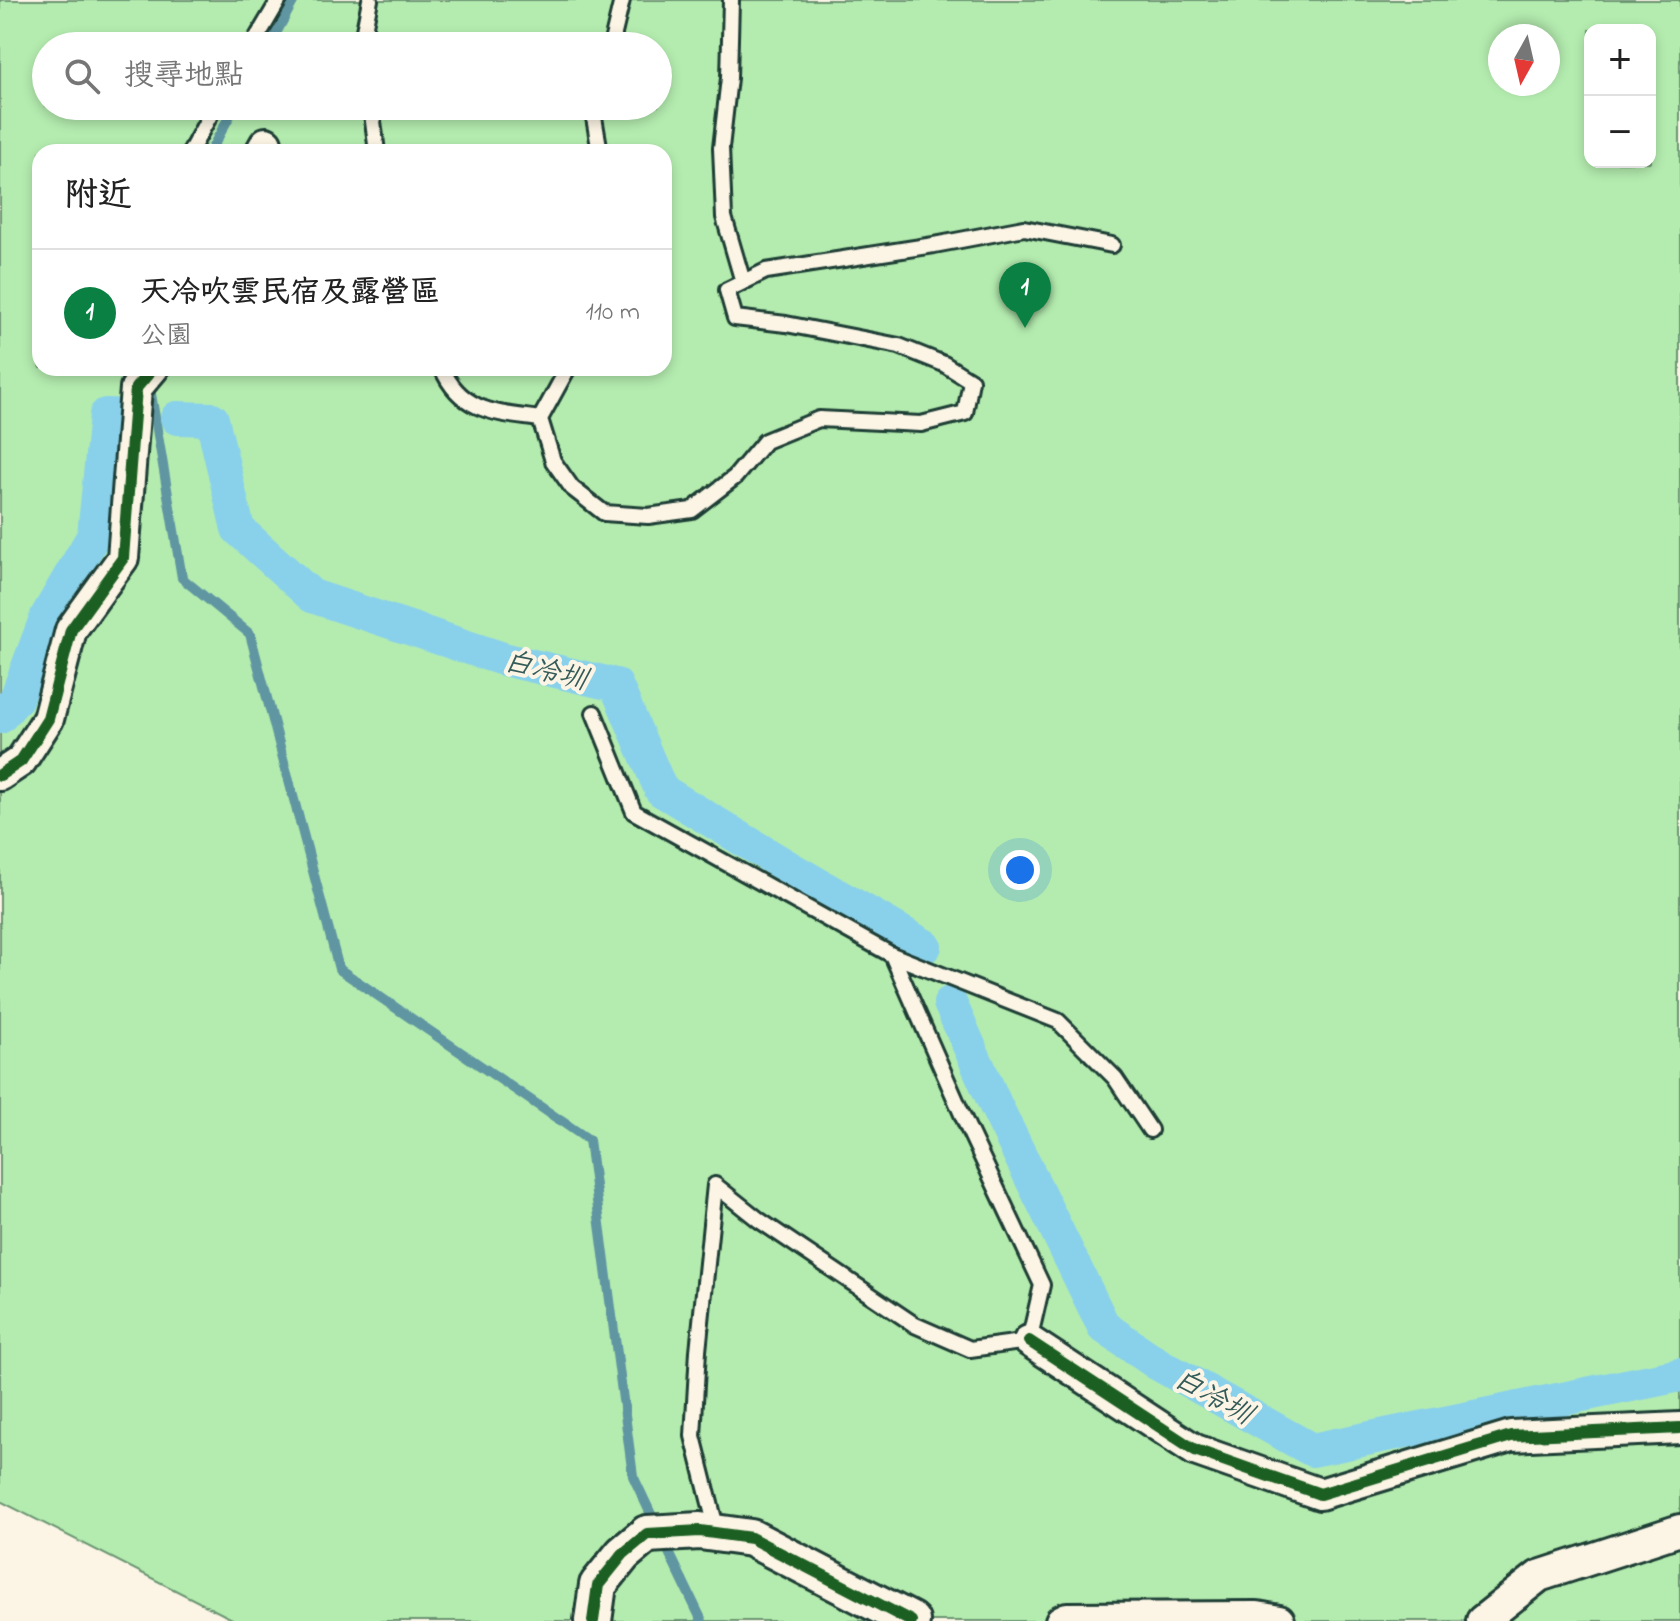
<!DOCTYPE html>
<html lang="zh-TW">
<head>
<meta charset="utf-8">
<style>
  :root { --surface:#fff; --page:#f6f6f6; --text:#222; --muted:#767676; --line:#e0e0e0; --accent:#0b8043 }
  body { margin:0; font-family:"Indie Flower","LXGW WenKai TC",sans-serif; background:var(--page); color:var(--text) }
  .controls { position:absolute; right:24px; top:24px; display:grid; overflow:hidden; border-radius:16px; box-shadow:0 4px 12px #0003 }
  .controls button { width:72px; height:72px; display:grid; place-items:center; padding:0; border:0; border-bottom:2px solid var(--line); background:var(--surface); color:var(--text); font:40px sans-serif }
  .compass { position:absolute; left:1488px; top:24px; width:72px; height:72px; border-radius:50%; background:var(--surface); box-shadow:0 4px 12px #0003; rotate:188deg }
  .you { position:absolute; left:1020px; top:870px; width:28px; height:28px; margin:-20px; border:6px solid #fff; border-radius:50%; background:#1a73e8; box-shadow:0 0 0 12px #1a73e833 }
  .badge { display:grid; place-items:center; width:52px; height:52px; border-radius:50%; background:var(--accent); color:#fff; font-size:26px; font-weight:700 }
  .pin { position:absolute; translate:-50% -66px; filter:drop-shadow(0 2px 4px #0008) }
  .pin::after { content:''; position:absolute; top:42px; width:28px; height:24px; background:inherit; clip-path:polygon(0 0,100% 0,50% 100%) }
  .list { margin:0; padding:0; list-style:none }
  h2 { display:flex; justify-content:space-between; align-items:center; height:104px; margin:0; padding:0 32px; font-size:34px }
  h2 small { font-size:26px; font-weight:400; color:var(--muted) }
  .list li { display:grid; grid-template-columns:52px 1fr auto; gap:24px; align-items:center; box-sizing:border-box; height:128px; padding:0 32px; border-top:2px solid var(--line) }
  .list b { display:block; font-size:30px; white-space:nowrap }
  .list p { margin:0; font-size:26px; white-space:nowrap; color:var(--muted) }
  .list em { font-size:26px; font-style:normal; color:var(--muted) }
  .icon { flex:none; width:44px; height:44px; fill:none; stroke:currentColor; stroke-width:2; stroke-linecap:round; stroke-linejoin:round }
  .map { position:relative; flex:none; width:1680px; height:1621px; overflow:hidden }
  .search { position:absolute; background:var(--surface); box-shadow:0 4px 12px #0003; left:32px; top:32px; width:640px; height:88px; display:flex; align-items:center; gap:20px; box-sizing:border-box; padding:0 28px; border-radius:44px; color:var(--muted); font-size:30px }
  .panel { position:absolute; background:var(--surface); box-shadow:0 4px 12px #0003; left:32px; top:144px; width:640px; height:232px; border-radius:24px }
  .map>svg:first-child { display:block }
  .green { fill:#b4ecaf; stroke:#6a9472; stroke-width:2; fill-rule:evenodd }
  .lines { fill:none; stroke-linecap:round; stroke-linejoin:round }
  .stream { stroke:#5f96a2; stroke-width:10 }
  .canal { stroke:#89d1eb; stroke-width:34 }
  .service-casing { stroke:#1f3d34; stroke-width:20 }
  .minor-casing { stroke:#1f3d34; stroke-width:36 }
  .tertiary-casing { stroke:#1f3d34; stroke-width:42 }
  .service { stroke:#fcf5e5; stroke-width:14 }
  .minor { stroke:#fcf5e5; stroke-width:30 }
  .tertiary { stroke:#fcf5e5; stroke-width:36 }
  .cycleway-casing { stroke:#fcf5e5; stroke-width:17 }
  .cycleway { stroke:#1b5e20; stroke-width:12 }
  .labels { text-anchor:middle; stroke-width:8; stroke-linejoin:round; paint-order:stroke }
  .water-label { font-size:28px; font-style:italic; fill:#345b59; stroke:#fcf5e5 }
</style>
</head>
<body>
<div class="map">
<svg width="1680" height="1621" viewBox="0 0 1680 1621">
  <rect width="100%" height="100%" fill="#fcf5e5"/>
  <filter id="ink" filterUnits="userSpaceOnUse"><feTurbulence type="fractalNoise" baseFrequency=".0125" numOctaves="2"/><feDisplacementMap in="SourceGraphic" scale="16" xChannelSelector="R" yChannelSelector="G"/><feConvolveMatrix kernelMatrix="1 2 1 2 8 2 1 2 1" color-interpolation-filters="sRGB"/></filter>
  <g filter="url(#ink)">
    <path class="green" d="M0 0H1680V1621H236L0 1501ZM1590 30H1650V162H1590ZM1500 36H1548V84H1500ZM46 46H658V106H46ZM40 152H664V368H40Z"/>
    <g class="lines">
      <path class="stream" d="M269 46 294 0
        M210 152 235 106
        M149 382 182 578 250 634 339 969 589 1140 633 1476 657 1527
        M664 1542 702 1621"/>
      <path class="canal" d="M177 418 212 419 238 529 312 596 503 659 616 685 661 790 788 867 925 946
        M0 717 16 699 47 616 94 535 106 415 133 416
        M950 1003 995 1104 1104 1327 1158 1364 1312 1450 1680 1375"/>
      <g class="service-casing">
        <path id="service" d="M731 0 729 78 721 148 724 217 743 282
          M252 46 279 0
          M361 46 370 0
          M611 46 622 0
          M371 106 377 152
          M592 106 600 152
          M190 152 215 106
          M442 368C461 413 498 413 540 419L553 461 572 488 604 513 648 516 692 510 735 477 765 441 819 419 921 424 965 413 971 381 944 364 899 346 786 324 735 318 727 290 766 271 934 245 1024 228 1112 245
          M540 419 568 368
          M594 713 634 812 892 955 968 1128 1042 1285 1029 1341 970 1349 915 1325 759 1220 715 1185 698 1351 693 1436 717 1531
          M892 955 1058 1021 1115 1078 1150 1130"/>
      </g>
      <g class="minor-casing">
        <path id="minor" d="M261 152 266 143
          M0 775 21 761 48 719 71 630 123 558 136 388 153 368
          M1029 1341 1195 1450 1320 1494 1511 1436 1680 1428
          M1061 1621 1067 1618 1257 1617 1279 1621
          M1482 1621 1539 1576 1680 1530"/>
      </g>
      <g class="tertiary-casing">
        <path id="tertiary" d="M593 1621 598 1585 623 1554 647 1534 700 1531 751 1538 911 1621"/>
      </g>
      <use href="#service" class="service"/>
      <use href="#minor" class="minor"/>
      <use href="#tertiary" class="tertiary"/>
      <g class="cycleway-casing">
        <path id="cycleway" d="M0 775 21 761 48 719 71 630 123 558 136 388 153 368
          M1029 1341 1195 1450 1320 1494 1511 1436 1680 1428
          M593 1621 598 1585 623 1554 647 1534 700 1531 751 1538 911 1621"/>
      </g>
      <use href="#cycleway" class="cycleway"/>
    </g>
  </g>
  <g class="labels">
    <g class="water-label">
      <text transform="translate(546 669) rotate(14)" y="10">白冷圳</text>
      <text transform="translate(1214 1395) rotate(29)" y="10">白冷圳</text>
    </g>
  </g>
</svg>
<div class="controls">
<button>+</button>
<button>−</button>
</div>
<svg class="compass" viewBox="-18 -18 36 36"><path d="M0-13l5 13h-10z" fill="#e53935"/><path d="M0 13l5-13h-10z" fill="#767676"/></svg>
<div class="you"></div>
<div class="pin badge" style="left:1025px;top:328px">1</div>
<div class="search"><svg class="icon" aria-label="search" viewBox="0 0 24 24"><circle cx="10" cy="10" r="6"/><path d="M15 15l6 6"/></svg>搜尋地點</div>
<section class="panel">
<h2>附近<small></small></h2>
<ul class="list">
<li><span class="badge">1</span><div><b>天冷吹雲民宿及露營區</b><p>公園</p></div><em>110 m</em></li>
</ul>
</section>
</div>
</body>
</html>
